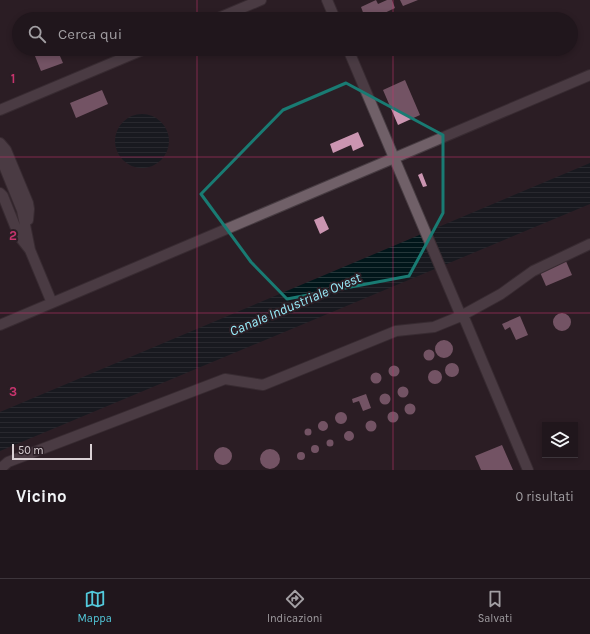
<!DOCTYPE html>
<html lang="it">
<head>
<meta charset="utf-8">
<style>
  :root { --surface:#20161c; --page:#2d2329; --text:#f1f3f6; --muted:#a29fa3; --line:#3d353b; --accent:#53cadc }
  body { margin:0; font-family:Karla,sans-serif; background:var(--page); color:var(--text) }
  .controls { position:absolute; right:12px; bottom:12px; display:grid; overflow:hidden; border-radius:0px; box-shadow:0 2px 6px #0003 }
  .controls button { width:36px; height:36px; display:grid; place-items:center; padding:0; border:0; border-bottom:1px solid var(--line); background:var(--surface); color:var(--text); font:20px sans-serif }
  .scale { position:absolute; left:12px; bottom:10px; width:80px; box-sizing:border-box; padding-left:4px; border:2px solid #dad1d5; border-top:0; font-size:11px; line-height:14px; white-space:nowrap; color:#dad1d5; -webkit-text-stroke:3px #2b1e25; paint-order:stroke }
  .list { margin:0; padding:0; list-style:none }
  h2 { display:flex; justify-content:space-between; align-items:center; height:52px; margin:0; padding:0 16px; font-size:17px }
  h2 small { font-size:13px; font-weight:400; color:var(--muted) }
  .icon { flex:none; width:22px; height:22px; fill:none; stroke:currentColor; stroke-width:2; stroke-linecap:round; stroke-linejoin:round }
  .map { position:relative; flex:none; width:590px; height:470px; overflow:hidden }
  .search { position:absolute; background:var(--surface); box-shadow:0 2px 6px #0003; left:12px; right:12px; top:12px; height:44px; display:flex; align-items:center; gap:10px; box-sizing:border-box; padding:0 14px; border-radius:22px; color:var(--muted); font-size:15px }
  .sheet { height:108px; background:var(--surface) }
  nav { display:flex; justify-content:space-around; align-items:center; box-sizing:border-box; height:56px; border-top:1px solid var(--line); background:var(--surface); font-size:11px; color:var(--muted) }
  nav a { display:grid; justify-items:center; gap:2px }
  nav .on { color:var(--accent) }
  .map>svg:first-child { display:block }
  .water { fill:url(#water-rules) }
  .building { fill:#cb95b1 }
  .lines { fill:none; stroke-linecap:round; stroke-linejoin:round }
  .minor-casing { stroke:#473c42; stroke-width:12 }
  .minor { stroke:#706068; stroke-width:10 }
  .marked { fill:none; stroke:#197b73; stroke-width:3; stroke-linejoin:round }
  .grid { fill:none; stroke:#c6346d; stroke-width:1; stroke-opacity:0.55 }
  .labels { text-anchor:middle; stroke-width:4; stroke-linejoin:round; paint-order:stroke }
  .water-label { font-size:14px; font-style:italic; fill:#97ebf9; stroke:#2b1e25 }
  .grid-label { font-size:13px; text-anchor:middle; font-weight:bold; fill:#c6346d; stroke:#2b1e25; stroke-width:4; stroke-linejoin:round; paint-order:stroke }
</style>
</head>
<body>
<div class="map">
<svg width="590" height="470" viewBox="0 0 590 470">
  <defs>
    <pattern id="water-rules" width="6" height="5" patternUnits="userSpaceOnUse"><rect width="6" height="5" fill="#01161a"/><path d="M0 2.5h6" fill="none" stroke="#25373a"/></pattern>
  </defs>
  <rect width="100%" height="100%" fill="#2b1e25"/>
  <path class="water" d="M115 141a27 27 0 1 1 54 0a27 27 0 1 1-54 0Z
    M590 163V204L0 451V412Z"/>
  <path class="building" d="M376 0 378 4 387 0H392L395 8 372 19H361L360 17 364 15 361 7Z
    M400 0H418L403 6Z
    M38 49H57L63 63 41 71 33 51Z
    M405 80 420 115 398 125 383 90Z
    M102 90 108 104 76 118 70 103Z
    M358 132 364 146 353 151 351 145 333 153 330 144Z
    M422 173 427 186 423 187 418 175Z
    M323 216 329 229 320 234 314 220Z
    M565 259 572 275 546 286 539 270Z
    M553 322a9 9 0 1 1 18 0a9 9 0 1 1-18 0Z
    M520 316 528 335 516 340 510 327 505 330 502 324Z
    M435 349a9 9 0 1 1 18 0a9 9 0 1 1-18 0Z
    M423.5 355a5.5 5.5 0 1 1 11 0a5.5 5.5 0 1 1-11 0Z
    M445 370a7 7 0 1 1 14 0a7 7 0 1 1-14 0Z
    M388.5 371a5.5 5.5 0 1 1 11 0a5.5 5.5 0 1 1-11 0Z
    M428 377a7 7 0 1 1 14 0a7 7 0 1 1-14 0Z
    M370.5 378a5.5 5.5 0 1 1 11 0a5.5 5.5 0 1 1-11 0Z
    M397.5 392a5.5 5.5 0 1 1 11 0a5.5 5.5 0 1 1-11 0Z
    M379.5 399a5.5 5.5 0 1 1 11 0a5.5 5.5 0 1 1-11 0Z
    M366 394 371 408 363 411 359 401 353 403 352 399Z
    M404.5 409a5.5 5.5 0 1 1 11 0a5.5 5.5 0 1 1-11 0Z
    M387.5 417a5.5 5.5 0 1 1 11 0a5.5 5.5 0 1 1-11 0Z
    M335 418a6 6 0 1 1 12 0a6 6 0 1 1-12 0Z
    M365.5 426a5.5 5.5 0 1 1 11 0a5.5 5.5 0 1 1-11 0Z
    M318 426a5 5 0 1 1 10 0a5 5 0 1 1-10 0Z
    M304.5 432a3.5 3.5 0 1 1 7 0a3.5 3.5 0 1 1-7 0Z
    M344 436a5 5 0 1 1 10 0a5 5 0 1 1-10 0Z
    M326.5 443a3.5 3.5 0 1 1 7 0a3.5 3.5 0 1 1-7 0Z
    M502 445 513 470H481L475 456Z
    M311 449a4 4 0 1 1 8 0a4 4 0 1 1-8 0Z
    M214 456a9 9 0 1 1 18 0a9 9 0 1 1-18 0Z
    M260 459a10 10 0 1 1 20 0a10 10 0 1 1-20 0Z
    M297 456a4 4 0 1 1 8 0a4 4 0 1 1-8 0Z"/>
  <g class="lines">
    <g class="minor-casing">
      <path id="minor" d="M327 0 335 19
        M216 19 261 0
        M348 49 461 316 465 320 528 470
        M0 110 145 49
        M0 143 6 150 28 203 29 209 28 220
        M0 156 22 210 30 250 19 236 3 196 0 193
        M30 250 52 303
        M0 325 590 75
        M0 469 8 462 225 379 263 385 396 331 434 327 461 316 501 294 533 271 590 244"/>
    </g>
    <use href="#minor" class="minor"/>
  </g>
  <path d="M0 0H590V470H0ZM346 83 443 135V213L409 276 287 299 251 262 201 194 283 110Z" fill="#2b1e25" fill-opacity=".55" fill-rule="evenodd"/>
  <path class="marked" d="M346 83 443 135V213L409 276 287 299 251 262 201 194 283 110Z"/>
  <path class="grid" d="M197 0V19M393 0V19M197 49V470M393 49V470M0 157H590M0 313H590"/>
  <g class="labels">
    <g class="water-label">
      <text transform="translate(295 304) rotate(-23)" y="5">Canale Industriale Ovest</text>
    </g>
  </g>
  <g class="grid-label">
    <text x="13" y="83">1</text>
    <text x="13" y="240">2</text>
    <text x="13" y="396">3</text>
  </g>
</svg>
<div class="controls">
<button><svg class="icon" aria-label="layers" viewBox="0 0 24 24"><path d="M12 4l9 5-9 5-9-5zM3 14l9 5 9-5"/></svg></button>
</div>
<div class="scale">50 m</div>
<div class="search"><svg class="icon" aria-label="search" viewBox="0 0 24 24"><circle cx="10" cy="10" r="6"/><path d="M15 15l6 6"/></svg>Cerca qui</div>
</div>
<section class="sheet">
<h2>Vicino<small>0 risultati</small></h2>
<ul class="list">
</ul>
</section>
<nav>
<a class="on"><svg class="icon" aria-label="map" viewBox="0 0 24 24"><path d="M3 6l6-2 6 2 6-2v14l-6 2-6-2-6 2zM9 4v14M15 6v14"/></svg>Mappa</a>
<a><svg class="icon" aria-label="directions" viewBox="0 0 24 24"><path d="M12 3l9 9-9 9-9-9zM9 14v-3h6M13 9l2 2-2 2"/></svg>Indicazioni</a>
<a><svg class="icon" aria-label="saved" viewBox="0 0 24 24"><path d="M7 4h10v16l-5-4-5 4z"/></svg>Salvati</a>
</nav>
</body>
</html>
